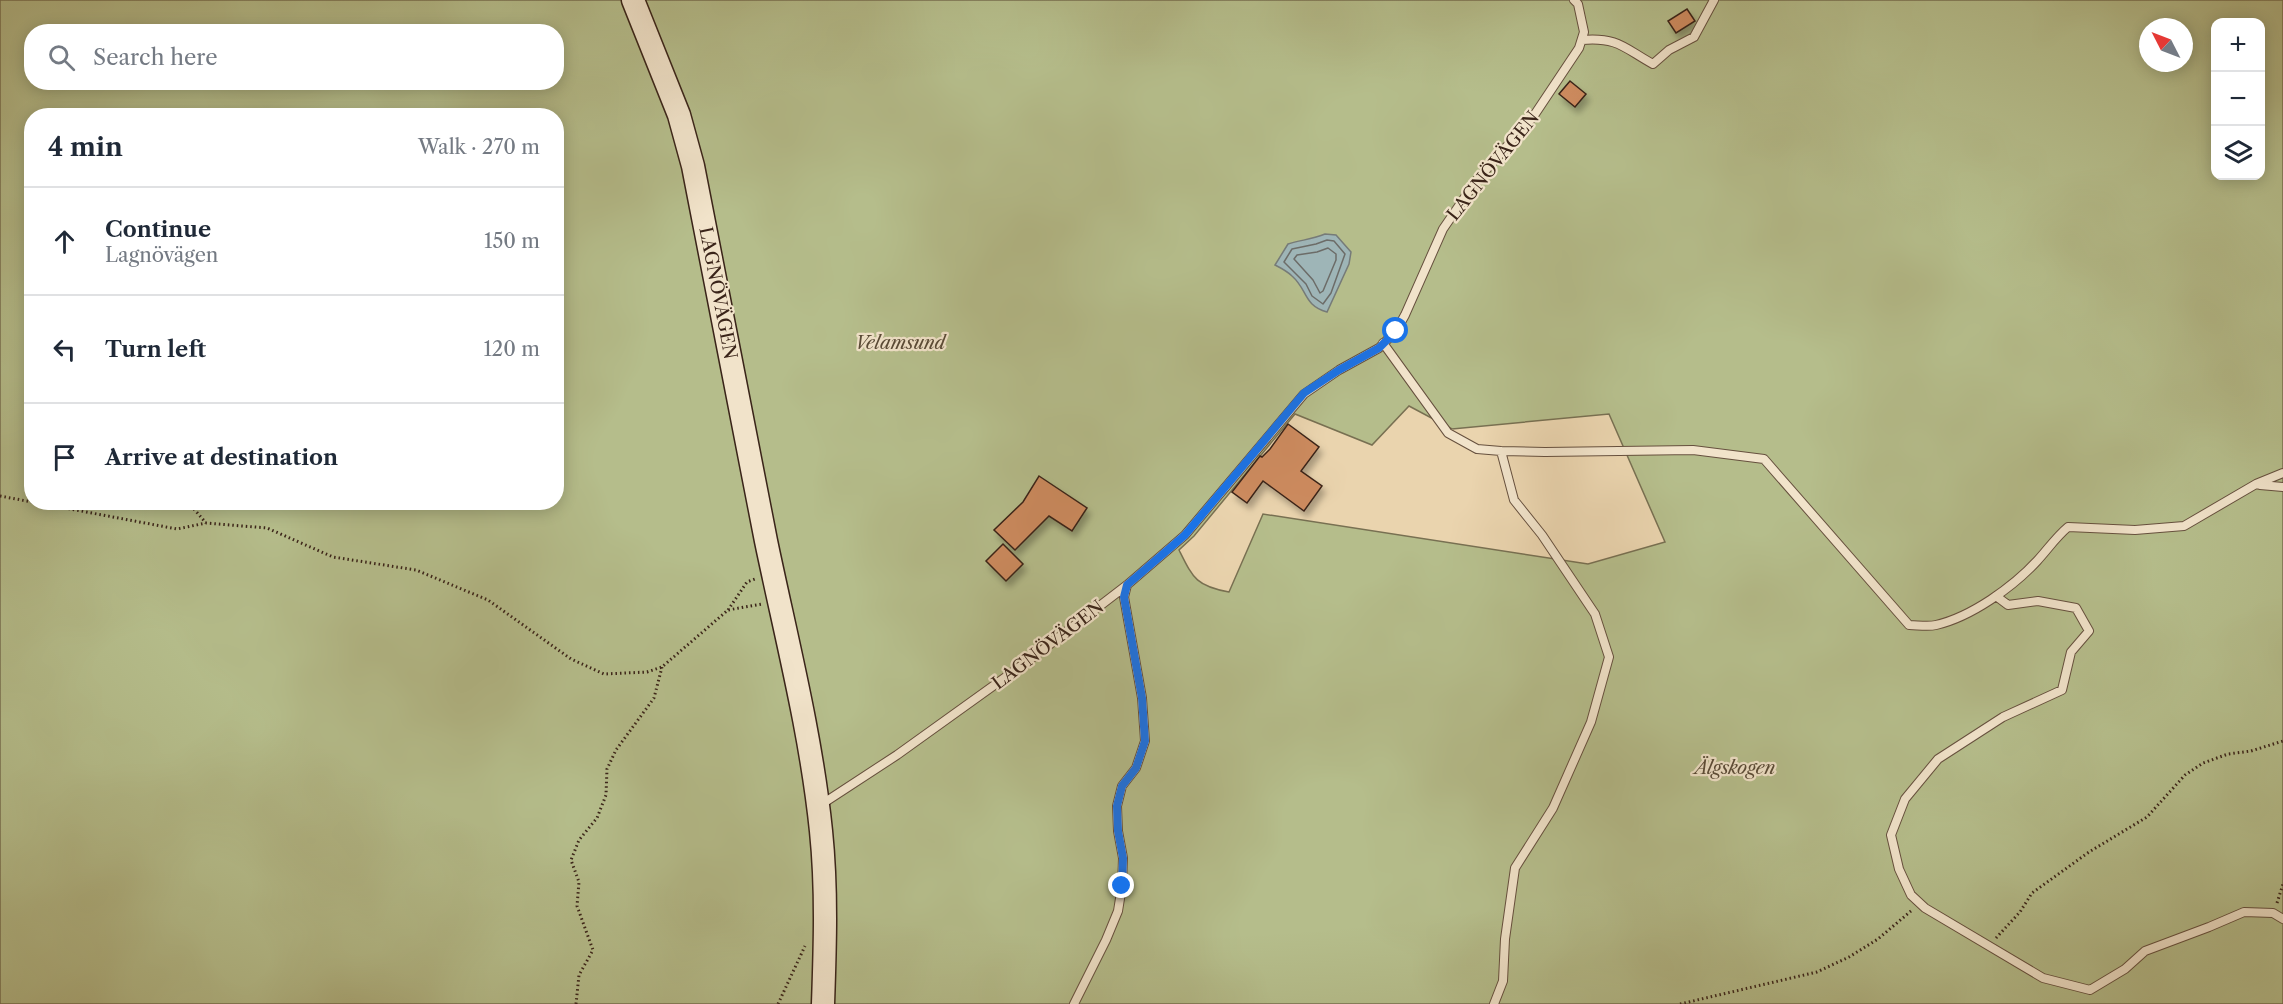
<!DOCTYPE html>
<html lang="en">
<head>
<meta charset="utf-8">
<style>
  :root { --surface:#fff; --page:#f6f6f7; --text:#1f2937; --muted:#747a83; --line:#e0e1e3 }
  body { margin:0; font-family:"Libre Caslon Text",serif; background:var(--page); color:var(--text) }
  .controls { position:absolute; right:18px; top:18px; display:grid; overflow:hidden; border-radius:12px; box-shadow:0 3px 15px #0003 }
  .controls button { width:54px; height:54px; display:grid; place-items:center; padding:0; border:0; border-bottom:2px solid var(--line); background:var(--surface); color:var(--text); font:30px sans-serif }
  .compass { position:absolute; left:2139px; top:18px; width:54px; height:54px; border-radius:50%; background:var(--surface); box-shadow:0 3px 15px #0003; rotate:312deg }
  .stop { position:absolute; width:18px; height:18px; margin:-14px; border:4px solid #1a73e8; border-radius:50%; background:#fff }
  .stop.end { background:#1a73e8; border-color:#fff; box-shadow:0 2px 6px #0008 }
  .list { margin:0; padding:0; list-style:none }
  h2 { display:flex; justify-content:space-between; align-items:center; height:78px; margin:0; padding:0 24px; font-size:26px }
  h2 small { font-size:20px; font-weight:400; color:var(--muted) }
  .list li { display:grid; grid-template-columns:39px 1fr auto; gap:18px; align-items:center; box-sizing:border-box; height:108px; padding:0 24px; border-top:2px solid var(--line) }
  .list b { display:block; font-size:22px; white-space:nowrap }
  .list p { margin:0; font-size:20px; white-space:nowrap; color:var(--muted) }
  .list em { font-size:20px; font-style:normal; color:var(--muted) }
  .icon { flex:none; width:33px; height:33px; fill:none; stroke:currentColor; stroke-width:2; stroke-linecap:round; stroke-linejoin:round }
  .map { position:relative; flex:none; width:2283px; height:1004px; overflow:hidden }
  .search { position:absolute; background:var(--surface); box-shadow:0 3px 15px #0003; left:24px; top:24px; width:540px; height:66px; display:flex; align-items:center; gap:15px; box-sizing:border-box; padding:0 21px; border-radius:24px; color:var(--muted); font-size:22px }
  .panel { position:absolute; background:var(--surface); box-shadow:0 3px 15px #0003; left:24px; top:108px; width:540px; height:402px; border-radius:24px }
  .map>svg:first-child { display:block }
  .green { fill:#b5bd8b; stroke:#787052; stroke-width:1.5; fill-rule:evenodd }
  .water { fill:#9eb5b7; stroke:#767b78; stroke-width:1.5 }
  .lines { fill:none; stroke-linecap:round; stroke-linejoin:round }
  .shore { stroke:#6c6c68; stroke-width:1.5 }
  .building { fill:#cd8b5f; stroke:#3a2419; stroke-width:1.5; filter:url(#shadow) }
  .lane-casing { stroke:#66503e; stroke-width:10 }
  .secondary-casing { stroke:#3a2419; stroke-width:25 }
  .path { stroke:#3a2419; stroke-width:3; stroke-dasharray:1.5 3; stroke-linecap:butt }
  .lane { stroke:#f1e3ca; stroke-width:8 }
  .secondary { stroke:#f1e3ca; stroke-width:22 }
  .route { stroke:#1a73e8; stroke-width:8 }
  .labels { text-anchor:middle; stroke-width:4.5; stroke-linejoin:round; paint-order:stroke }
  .street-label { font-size:18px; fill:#3a2419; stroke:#f1e3ca }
  .park-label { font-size:18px; font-style:italic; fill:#594a36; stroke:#f1e3ca }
</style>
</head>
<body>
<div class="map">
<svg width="2283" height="1004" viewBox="0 0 2283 1004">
  <defs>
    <filter id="shadow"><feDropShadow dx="3.5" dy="6" stdDeviation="3" flood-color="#0004"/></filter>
  </defs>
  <rect width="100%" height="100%" fill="#ead4ae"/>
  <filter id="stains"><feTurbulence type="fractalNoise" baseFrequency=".00333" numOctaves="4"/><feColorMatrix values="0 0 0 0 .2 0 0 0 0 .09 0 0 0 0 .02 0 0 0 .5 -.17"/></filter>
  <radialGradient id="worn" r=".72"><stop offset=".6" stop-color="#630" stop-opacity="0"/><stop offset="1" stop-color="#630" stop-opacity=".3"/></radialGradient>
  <path class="green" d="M0 0H2283V1004H0ZM2216 22H2260V176H2216ZM2148 27H2184V63H2148ZM32 32H556V82H32ZM32 116H556V502H32ZM1409 406 1452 429 1609 414 1665 542 1588 564 1263 514 1229 592C1196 586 1193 578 1179 550L1194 536 1295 414 1372 445Z"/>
  <path class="water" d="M1325 234 1336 235 1351 252 1349 264 1327 312C1303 305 1308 290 1292 276 1287 271 1281 268 1275 265L1288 244C1301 240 1313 239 1325 234Z"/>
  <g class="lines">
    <path class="shore" d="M1327 240 1334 241 1345 254 1331 293 1323 304 1312 296 1306 284 1284 262 1292 249 1316 244Z
      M1328 248 1336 254V260L1323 291 1320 293 1313 280 1294 259 1297 255 1317 252Z"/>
  </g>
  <path class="building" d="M1687 9 1695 21 1676 33 1668 21Z
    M1570 81 1586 94 1575 107 1559 94Z
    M1288 424 1319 447 1301 471 1322 486 1304 511 1263 481 1247 503 1232 492 1260 456 1262 457 1270 449Z
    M1039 476 1087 508 1072 531 1049 516 1015 550 994 530 1023 502Z
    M1003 544 1023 564 1006 581 986 561Z"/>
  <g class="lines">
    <g class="lane-casing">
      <path id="lane" d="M1582 40C1618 37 1624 48 1653 64L1669 50 1694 37 1714 0
        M1383 343 1448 433 1477 449 1501 451 1545 452 1693 450 1764 459 1909 625C1917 625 1928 627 1936 625 1971 617 2013 587 2037 561 2048 549 2056 537 2068 527L2135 530 2184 526 2256 484 2283 473
        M2260 485 2283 487
        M1996 596 2008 605 2038 601 2076 608 2089 631 2071 652 2062 690 2003 717 1938 759 1905 799 1891 835 1899 869 1911 895 1925 908 2043 978 2090 990 2125 969 2145 951 2209 927 2244 912 2273 913 2283 919
        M819 806 897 755 1032 658 1127 585 1185 535 1304 394 1339 370 1379 348 1396 331 1405 315 1443 229 1476 181 1533 117 1579 48 1584 32 1578 4 1574 0
        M1074 1004 1106 940 1118 911 1122 886 1123 858 1118 831 1117 806 1122 786 1136 768 1145 741 1142 698 1124 597 1127 585
        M1494 1004 1503 981 1505 939 1515 868 1553 808 1591 722 1609 657 1595 614 1542 535 1514 500 1501 451"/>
    </g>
    <g class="secondary-casing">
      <path id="secondary" d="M633 0 679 115 693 166C718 291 741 416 766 541 786 637 811 733 821 831 827 889 825 947 823 1004"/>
    </g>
    <path class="path" d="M0 496 32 502
      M33 502 177 529 206 523 267 528 333 557 416 570 488 600 571 659 604 674 647 672 662 667 728 610 762 604
      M188 502 206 523
      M728 610 747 582 755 579
      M2277 903 2283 884
      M1996 938 2020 912 2032 893 2089 852 2147 817 2185 775 2203 763 2228 754 2251 751 2283 741
      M576 1004 579 975 593 950 577 906 579 882 571 860 579 840 597 818 606 795 607 769 616 750 654 698 662 667
      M778 1004 805 946
      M1680 1004 1817 972 1849 957 1878 939 1911 911"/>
    <use href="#lane" class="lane"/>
    <use href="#secondary" class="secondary"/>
  </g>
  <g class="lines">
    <path class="route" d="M1122 886 1123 858 1118 831 1117 806 1122 786 1136 768 1145 741 1142 698 1124 597 1127 585 1185 535 1304 393 1339 370 1379 348 1396 331"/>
  </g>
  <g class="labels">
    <g class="street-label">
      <text transform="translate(1493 166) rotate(-51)" y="6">LAGNÖVÄGEN</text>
      <text transform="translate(718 293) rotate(79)" y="6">LAGNÖVÄGEN</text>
      <text transform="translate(1048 645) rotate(-37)" y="6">LAGNÖVÄGEN</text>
    </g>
    <g class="park-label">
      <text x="900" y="349">Velamsund</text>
      <text x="1735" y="774">Älgskogen</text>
    </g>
  </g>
  <rect width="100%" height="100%" filter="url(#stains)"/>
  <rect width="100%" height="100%" fill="url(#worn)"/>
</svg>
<div class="controls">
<button>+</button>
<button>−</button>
<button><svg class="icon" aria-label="layers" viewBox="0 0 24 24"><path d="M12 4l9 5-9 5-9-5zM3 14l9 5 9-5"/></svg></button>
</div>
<svg class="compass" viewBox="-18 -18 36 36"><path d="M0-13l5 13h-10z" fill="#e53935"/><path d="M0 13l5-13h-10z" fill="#747a83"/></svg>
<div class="stop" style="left:1396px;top:331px"></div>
<div class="stop end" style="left:1122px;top:886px"></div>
<div class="search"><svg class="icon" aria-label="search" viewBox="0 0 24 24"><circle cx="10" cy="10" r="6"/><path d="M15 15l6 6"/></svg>Search here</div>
<section class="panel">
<h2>4 min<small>Walk · 270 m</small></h2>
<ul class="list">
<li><svg class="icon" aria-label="ahead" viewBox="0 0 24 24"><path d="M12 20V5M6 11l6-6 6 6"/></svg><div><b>Continue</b><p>Lagnövägen</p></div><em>150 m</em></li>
<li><svg class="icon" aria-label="left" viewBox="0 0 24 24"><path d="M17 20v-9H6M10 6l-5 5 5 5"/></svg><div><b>Turn left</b></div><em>120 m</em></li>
<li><svg class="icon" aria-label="arrive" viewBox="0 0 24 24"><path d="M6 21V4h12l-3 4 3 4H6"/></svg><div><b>Arrive at destination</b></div></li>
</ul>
</section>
</div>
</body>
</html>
